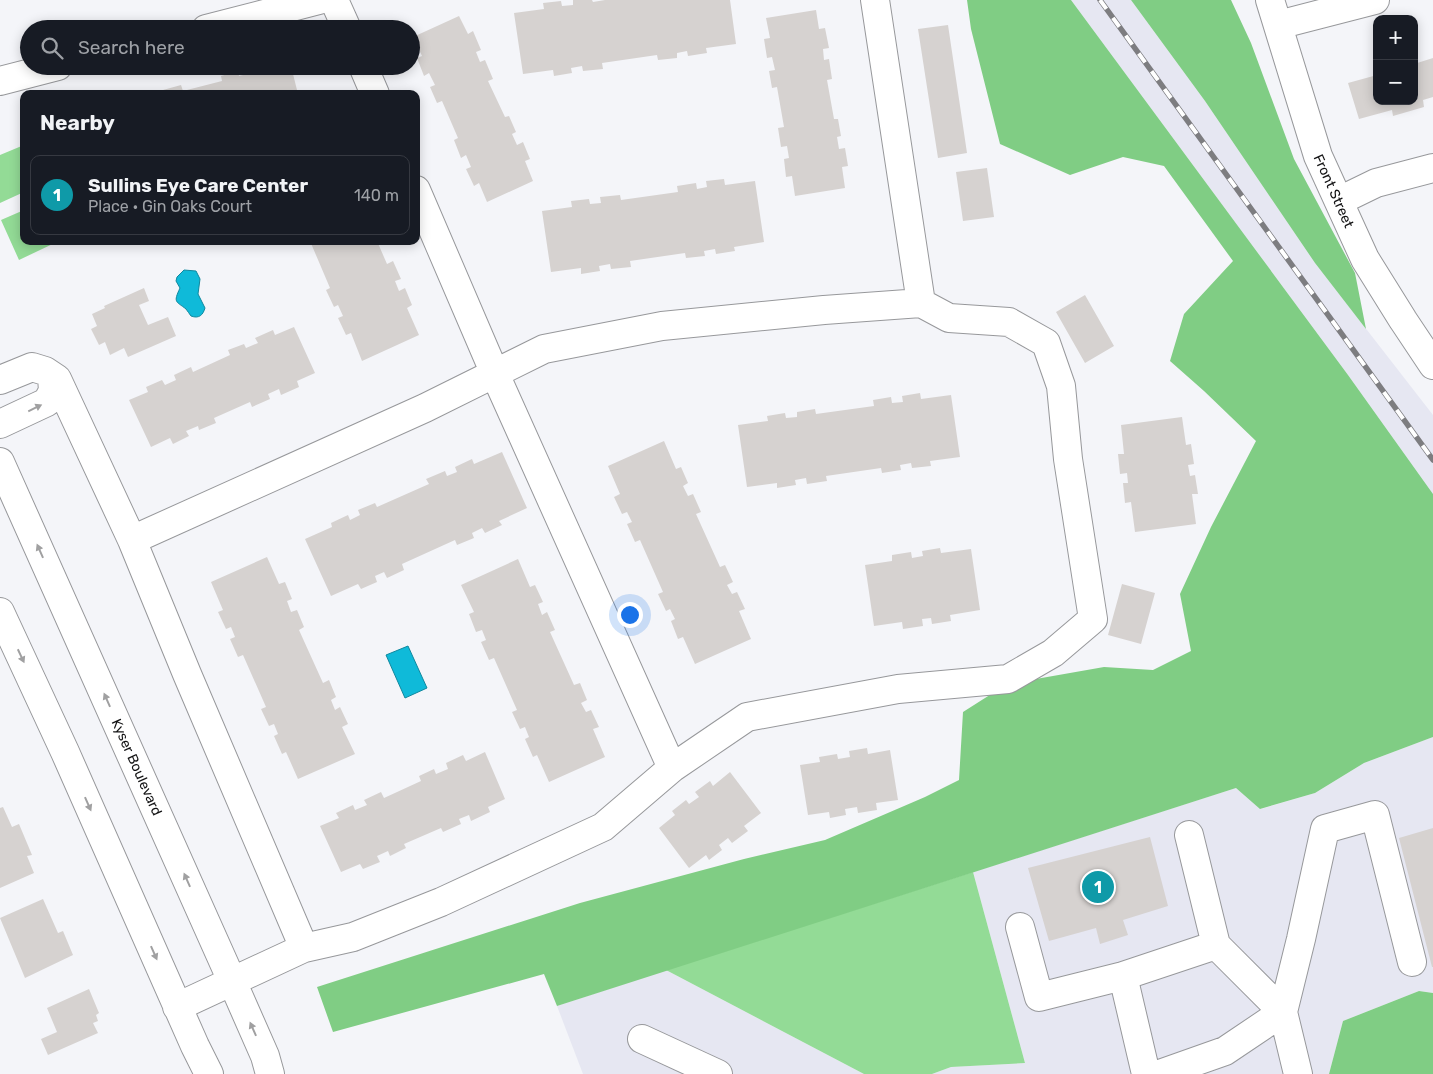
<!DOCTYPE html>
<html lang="en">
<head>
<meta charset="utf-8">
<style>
  :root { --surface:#171b24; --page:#20242c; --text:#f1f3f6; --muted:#9ea1a6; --line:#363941; --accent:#8c9099 }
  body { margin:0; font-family:Rubik,sans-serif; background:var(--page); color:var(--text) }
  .controls { position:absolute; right:15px; top:15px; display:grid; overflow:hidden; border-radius:10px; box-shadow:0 2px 12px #0003 }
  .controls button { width:45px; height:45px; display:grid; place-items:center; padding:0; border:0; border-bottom:1px solid var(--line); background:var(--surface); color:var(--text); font:25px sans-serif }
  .you { position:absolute; left:629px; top:614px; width:18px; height:18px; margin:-12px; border:4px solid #fff; border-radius:50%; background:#1a73e8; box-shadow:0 0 0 8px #1a73e833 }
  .badge { display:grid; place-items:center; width:32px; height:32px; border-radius:50%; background:var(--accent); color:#fff; font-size:16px; font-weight:700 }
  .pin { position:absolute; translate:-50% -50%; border:2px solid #fff; box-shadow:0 1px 5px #0006 }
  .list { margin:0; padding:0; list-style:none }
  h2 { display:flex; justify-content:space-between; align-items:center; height:65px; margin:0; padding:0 20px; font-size:21px }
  h2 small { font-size:16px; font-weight:400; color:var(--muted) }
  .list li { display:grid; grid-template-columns:32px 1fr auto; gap:15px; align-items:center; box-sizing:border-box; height:80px; margin:0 10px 10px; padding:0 10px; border:1px solid var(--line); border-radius:10px }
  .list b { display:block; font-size:19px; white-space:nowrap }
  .list p { margin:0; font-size:16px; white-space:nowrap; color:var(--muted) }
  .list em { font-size:16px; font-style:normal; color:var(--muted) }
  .icon { flex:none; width:28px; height:28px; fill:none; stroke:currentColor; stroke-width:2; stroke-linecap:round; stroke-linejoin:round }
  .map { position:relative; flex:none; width:1433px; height:1074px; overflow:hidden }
  .search { position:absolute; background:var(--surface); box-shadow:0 2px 12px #0003; left:20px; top:20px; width:400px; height:55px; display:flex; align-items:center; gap:12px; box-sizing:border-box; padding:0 18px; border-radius:28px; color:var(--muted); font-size:19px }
  .panel { position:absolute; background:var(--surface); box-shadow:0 2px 12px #0003; left:20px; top:90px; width:400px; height:155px; border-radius:10px }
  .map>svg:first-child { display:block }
  .built { fill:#e6e7f2 }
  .green { fill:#93db96 }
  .forest { fill:#80cd84 }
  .water { fill:#0fbad9; stroke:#10889e }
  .building { fill:#d6d2d0 }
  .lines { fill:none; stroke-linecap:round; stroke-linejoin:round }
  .minor-casing { stroke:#97989b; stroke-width:30 }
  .minor { stroke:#fff; stroke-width:28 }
  .rail-casing { stroke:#7d7d80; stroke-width:5.5 }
  .rail { stroke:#fff; stroke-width:4; stroke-dasharray:11; stroke-linecap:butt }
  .oneway { fill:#a0a0a1 }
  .labels { text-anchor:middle; stroke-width:5; stroke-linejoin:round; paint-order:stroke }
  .street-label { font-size:14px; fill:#121213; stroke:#fff }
</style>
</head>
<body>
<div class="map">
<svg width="1433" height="1074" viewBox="0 0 1433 1074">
  <rect width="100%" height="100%" fill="#f4f5f9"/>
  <path class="built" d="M1071 0H1131L1205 101 1315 263 1433 415V494L1348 375Z
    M1433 737V993L1419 991 1343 1021 1329 1074H932L951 1067 1025 1063 973 872 1236 788 1261 809 1315 793 1364 763Z
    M666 970 864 1074H583L557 1006Z"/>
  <path class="green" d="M24 145V192L0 203V155Z
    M24 210V241H59L19 260 1 220Z
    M973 872 1025 1063 951 1067 932 1074H864L666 970Z"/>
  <path class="forest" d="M967 0H1071L1348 375 1433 494V737L1364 763 1315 793 1260 809 1236 788 557 1006 544 974 333 1032 317 987 580 903 744 859 825 840 925 797 959 780 963 712 1007 684 1104 667 1153 670 1191 651 1180 594 1211 527 1256 441 1204 391 1170 361 1184 314 1233 261 1164 166 1123 157 1070 175 1000 144 971 29Z
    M1131 0H1231L1251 43 1294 159 1355 273 1366 329 1315 263 1205 101Z
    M1419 991 1433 993V1074H1329L1343 1021Z"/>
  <path class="water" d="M184 270 196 271 200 279 198 294 205 308C203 315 199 319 191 316 189 314 188 311 186 309 176 301 173 303 180 288L176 281 177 277Z
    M408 646 427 688 405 698 386 655Z"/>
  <path class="building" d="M573 0H592L593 2 605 0H730L736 44 706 48 707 53 688 56 687 51 677 53V58L658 60 657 55 602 63 603 69 583 71 582 66 571 68 572 73 554 76 553 70 523 74 514 13 544 9 543 3 561 1 562 6 573 5Z
    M816 10 819 29 825 28 829 48 823 49 824 60 829 59 832 79 827 80 834 119H838L841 136 837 137 839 149 845 148 848 166 842 167 845 188 795 196 792 176 786 177 784 159 789 158 787 146 781 147 778 128 784 127 777 87 772 88 769 71 775 70 772 57 767 58 764 39 770 38 766 18Z
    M459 16 468 34 473 31 481 50 476 52 480 62 485 60 493 79 488 81 505 117 509 116 516 132 512 134 517 145 523 142 530 159 525 161 533 181 487 202 479 183 474 186 466 169 471 167 466 155 461 158 454 140 458 138 442 101 437 103 430 87 435 85 429 73 424 76 417 58 422 56 413 37Z
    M948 25 967 153 938 158 918 29Z
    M1433 58V97L1423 100 1424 107 1393 116 1392 110 1359 119 1348 83 1377 75V101H1414V64Z
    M255 66H269L270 69 279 66H291L298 94H164L163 90 181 85 183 91 222 81 221 76 238 71 239 76 251 73 250 68Z
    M987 168 994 217 963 221 956 172Z
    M724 179 725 185 755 181 764 242 734 247 735 251 716 254 715 249 704 251 705 256 686 258 685 253 630 261 631 267 611 269 610 264 599 266 600 271 581 274V268L551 272 542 211 572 207 571 201 589 199 590 204 601 203 600 197 620 195 621 200 678 192 677 186 696 183 697 189 707 187 706 181Z
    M310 241H377L387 264 393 261 401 279 395 281 399 291 405 288 412 305 407 308 419 335 362 361 351 333 346 335 338 318 343 316 338 305 334 307 326 290 330 288Z
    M144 288 149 301 139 305 148 325 168 317 176 336 128 357 124 348 110 355 105 342 99 345 91 329 97 326 92 314 105 308 104 306Z
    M1085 295 1114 346 1085 363 1056 312Z
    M294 327 315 373 297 381 299 387 281 395 279 389 268 394 270 399 252 407 250 402 214 418 216 423 199 430 198 426 186 431 189 436 173 444 170 438 151 447 129 400 148 392 146 387 162 380 165 385 176 380 174 375 191 367 193 372 230 355 228 350 244 344 246 348 258 343 255 338 273 330 275 335Z
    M920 393 921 399 951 395 960 457 930 461 931 466 912 468 911 463 900 465 901 470 882 473 881 468 826 476 827 481 807 484 806 478 795 480 796 485 777 488V483L747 487 738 425 768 421 767 416 785 413 786 418 797 417V412L815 409 816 414 874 406 873 400 891 397 892 403 903 402 902 396Z
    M1182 417 1186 445 1191 444 1194 464 1188 465 1190 476 1195 475 1198 494H1192L1196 524 1135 532 1131 502 1125 503 1123 483H1128L1127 473 1120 474 1118 454H1124L1121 425Z
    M664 441 676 469 681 467 688 483 683 486 688 496 693 494 701 512 696 514 720 567 725 565 733 582 727 585 732 594 737 592 745 609 739 611 751 639 695 664 683 637 678 639 671 621 675 619 670 609 666 611 658 594 663 592 640 540 635 542 627 524 632 522 627 512 622 514 614 497 620 494 608 466Z
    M502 452 527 508 499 521 502 525 485 533 482 528 472 533 474 538 457 545 455 540 402 564 404 570 387 578 384 572 375 576 377 582 361 589 358 584 331 596 305 539 332 527 331 523 348 515 350 520 360 515 358 510 375 503 377 507 429 484 426 479 445 471 447 476 457 472 455 467 472 459 474 464Z
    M940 548 941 553 971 549 980 610 950 615 951 621 932 624 931 618 922 619 923 626 903 629 902 622 874 626 865 565 892 561V555L911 552 912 558 923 556 922 551Z
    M267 557 279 584 285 582 292 599 287 601 291 612 297 610 304 627 299 630 323 683 329 680 336 697 331 700 335 710 340 707 348 724 342 727 355 754 298 779 286 752 282 754 274 736 278 734 274 724 269 726 261 709 266 707 243 655 238 657 230 639 235 637 231 627 226 629 218 612 223 610 211 582Z
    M518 559 530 587 535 585 543 602 538 604 542 615 547 612 555 630 550 632 574 685 580 683 587 700 581 703 586 712 591 710 599 727 593 729 605 757 549 782 537 755 533 757 525 739 529 737 525 727 520 729 512 712 517 710 494 658 489 660 481 642 486 640 482 630 476 632 469 614 474 612 461 585Z
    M1122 584 1155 593 1141 644 1108 635Z
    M867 748 868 754 890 750 898 800 876 803 877 810 858 813 857 807 845 809 846 815 830 818 829 812 808 815 800 765 820 762 819 757 837 754 838 759 850 757 849 751Z
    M485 752 505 799 488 807 490 812 471 821 469 815 459 819 461 824 443 832 441 828 404 844 406 848 390 856 388 851 377 856 380 862 363 869 360 864 341 872 320 826 339 818 336 813 353 805 355 810 367 805 364 800 381 792 384 798 421 781 419 776 434 769 436 774 448 769 446 763 463 755 466 761Z
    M730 772 761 813 744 826 748 831 732 843 728 838 719 845 722 850 709 860 706 855 689 868 659 828 675 815 672 811 686 800 689 804 699 797 695 792 710 781 713 786Z
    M3 807 12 827 19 824 32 855 27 856 34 873 0 888V808Z
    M1433 828V967H1432L1399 838Z
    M1150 837 1168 906 1123 920 1128 935 1100 944 1096 928 1049 941 1028 868Z
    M43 899 58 933 63 931 73 955 25 978 0 918Z
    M89 989 99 1013 96 1015 98 1021 93 1023 98 1033 48 1055 41 1039 57 1032 47 1008Z"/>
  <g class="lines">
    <g class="minor-casing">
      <path id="minor" d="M334 0 347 29
        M875 0 921 303
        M1270 0 1318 156 1365 259 1403 320 1433 365
        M1278 25 1375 0
        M206 29 319 0
        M363 66 375 94
        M0 81 58 66
        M416 190 495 374 672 768
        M1339 201 1376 183 1433 168
        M0 380 32 367 45 371 57 379 132 540 187 674 304 948
        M0 424 47 402 53 391 52 377
        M0 462 232 981 265 1056 270 1074
        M132 540 425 408 544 349 662 326 824 310 921 303 949 318 1009 322 1046 343 1061 386 1068 459 1093 619 1053 653 1008 679 898 689 747 717 672 768 603 827 441 902 353 937 304 948 177 1007
        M0 612 65 752 195 1046 209 1074
        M1189 835 1216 945
        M1020 927 1039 997 1123 976 1146 1074
        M1123 976 1216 945 1283 1012
        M642 1039 718 1074
        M1160 1074 1225 1051 1283 1012
        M1298 1074 1283 1012 1301 939 1325 829 1375 815 1412 962"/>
    </g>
    <use href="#minor" class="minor"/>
    <g class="rail-casing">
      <path id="rail" d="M1100 0 1433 460"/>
    </g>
    <use href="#rail" class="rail"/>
  </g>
  <defs><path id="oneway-solid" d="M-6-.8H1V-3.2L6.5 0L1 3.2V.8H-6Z" transform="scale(1.25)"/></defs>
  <g class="oneway">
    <use href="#oneway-solid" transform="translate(35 408) rotate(-26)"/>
    <use href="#oneway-solid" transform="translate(40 551) rotate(-114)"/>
    <use href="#oneway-solid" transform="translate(21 656) rotate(65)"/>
    <use href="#oneway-solid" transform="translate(107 700) rotate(-114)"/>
    <use href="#oneway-solid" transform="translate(88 804) rotate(66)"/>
    <use href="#oneway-solid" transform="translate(187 880) rotate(-114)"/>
    <use href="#oneway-solid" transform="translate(154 953) rotate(66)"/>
    <use href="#oneway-solid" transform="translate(253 1029) rotate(-114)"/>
  </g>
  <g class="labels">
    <g class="street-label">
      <text transform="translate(1334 191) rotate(66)" y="5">Front Street</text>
      <text transform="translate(137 767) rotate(66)" y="5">Kyser Boulevard</text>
    </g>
  </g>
</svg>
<div class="controls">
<button>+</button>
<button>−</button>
</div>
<div class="you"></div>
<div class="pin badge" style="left:1098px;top:887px;background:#0f9aa8">1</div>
<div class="search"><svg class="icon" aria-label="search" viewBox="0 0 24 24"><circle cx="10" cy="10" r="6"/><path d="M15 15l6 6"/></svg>Search here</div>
<section class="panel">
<h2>Nearby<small></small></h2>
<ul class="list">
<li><span class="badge" style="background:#0f9aa8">1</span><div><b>Sullins Eye Care Center</b><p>Place · Gin Oaks Court</p></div><em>140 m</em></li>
</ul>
</section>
</div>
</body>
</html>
